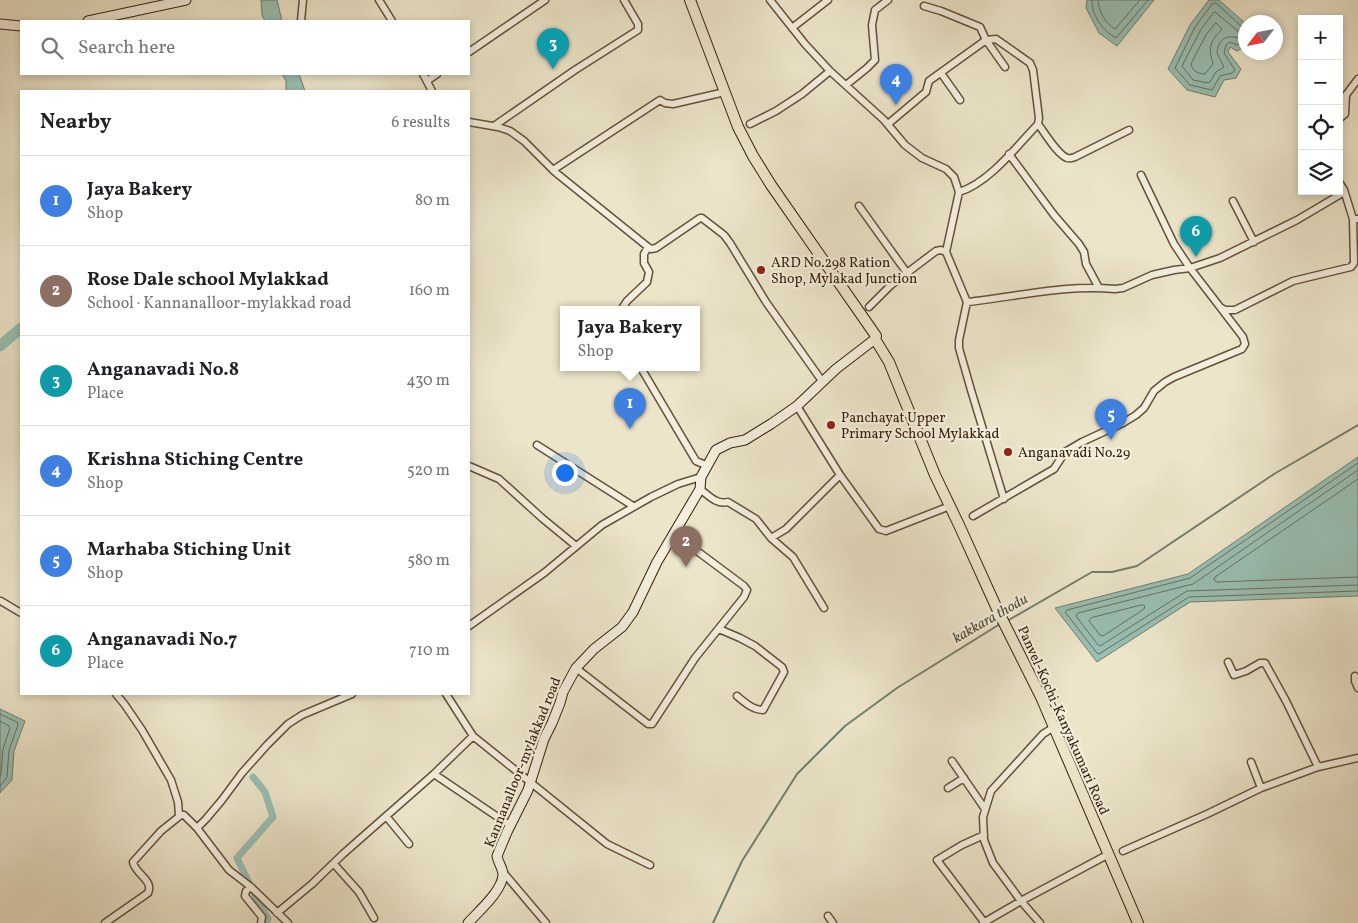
<!DOCTYPE html>
<html lang="en">
<head>
<meta charset="utf-8">
<style>
  :root { --surface:#fff; --page:#f2f2f2; --text:#202124; --muted:#757577; --line:#e0e0e0; --accent:#d93025 }
  body { margin:0; font-family:Vollkorn,serif; background:var(--page); color:var(--text) }
  .controls { position:absolute; right:15px; top:15px; display:grid; overflow:hidden; border-radius:0px; box-shadow:0 2px 8px #0003 }
  .controls button { width:45px; height:45px; display:grid; place-items:center; padding:0; border:0; border-bottom:1px solid var(--line); background:var(--surface); color:var(--text); font:25px sans-serif }
  .compass { position:absolute; left:1238px; top:15px; width:45px; height:45px; border-radius:50%; background:var(--surface); box-shadow:0 2px 8px #0003; rotate:238deg }
  .you { position:absolute; left:564px; top:472px; width:18px; height:18px; margin:-12px; border:4px solid #fff; border-radius:50%; background:#1a73e8; box-shadow:0 0 0 8px #1a73e833 }
  .badge { display:grid; place-items:center; width:32px; height:32px; border-radius:50%; background:var(--accent); color:#fff; font-size:16px; font-weight:700 }
  .pin { position:absolute; translate:-50% -41px; filter:drop-shadow(0 1px 2px #0008) }
  .pin::after { content:''; position:absolute; top:26px; width:18px; height:15px; background:inherit; clip-path:polygon(0 0,100% 0,50% 100%) }
  .popup { position:absolute; left:560px; top:306px; width:140px; height:65px; box-sizing:border-box; display:grid; place-content:center; border-radius:0px; background:var(--surface); filter:drop-shadow(0 1px 4px #0005); font-size:16px; white-space:nowrap; color:var(--muted) }
  .popup b { font-size:19px; color:var(--text) }
  .popup::after { content:''; position:absolute; left:50%; top:100%; margin-left:-10px; border:10px solid transparent; border-top-color:var(--surface) }
  .list { margin:0; padding:0; list-style:none }
  h2 { display:flex; justify-content:space-between; align-items:center; height:65px; margin:0; padding:0 20px; font-size:21px }
  h2 small { font-size:16px; font-weight:400; color:var(--muted) }
  .list li { display:grid; grid-template-columns:32px 1fr auto; gap:15px; align-items:center; box-sizing:border-box; height:90px; padding:0 20px; border-top:1px solid var(--line) }
  .list b { display:block; font-size:19px; white-space:nowrap }
  .list p { margin:0; font-size:16px; white-space:nowrap; color:var(--muted) }
  .list em { font-size:16px; font-style:normal; color:var(--muted) }
  .icon { flex:none; width:28px; height:28px; fill:none; stroke:currentColor; stroke-width:2; stroke-linecap:round; stroke-linejoin:round }
  .map { position:relative; flex:none; width:1358px; height:923px; overflow:hidden }
  .search { position:absolute; background:var(--surface); box-shadow:0 2px 8px #0003; left:20px; top:20px; width:450px; height:55px; display:flex; align-items:center; gap:12px; box-sizing:border-box; padding:0 18px; border-radius:0px; color:var(--muted); font-size:19px }
  .panel { position:absolute; background:var(--surface); box-shadow:0 2px 8px #0003; left:20px; top:90px; width:450px; height:605px; border-radius:0px }
  .map>svg:first-child { display:block }
  .water { fill:#99bfb3; stroke:#717f6f }
  .lines { fill:none; stroke-linecap:round; stroke-linejoin:round }
  .shore { stroke:#67705e; stroke-width:1 }
  .stream { stroke:#717f6f; stroke-width:2 }
  .canal { stroke:#99bfb3; stroke-width:7 }
  .river { stroke:#99bfb3; stroke-width:11 }
  .minor-casing { stroke:#63513a; stroke-width:9 }
  .secondary-casing { stroke:#35200a; stroke-width:11 }
  .trunk-casing { stroke:#35200a; stroke-width:12 }
  .minor { stroke:#f3eedd; stroke-width:6 }
  .secondary { stroke:#f3eedd; stroke-width:9 }
  .trunk { stroke:#ece5ca; stroke-width:10 }
  .poi-dot { fill:#8f2418; stroke:#f3eedd; stroke-width:2 }
  .labels { text-anchor:middle; stroke-width:4.5; stroke-linejoin:round; paint-order:stroke }
  .poi-label { font-size:14px; fill:#35200a; stroke:#f3eedd; text-anchor:start }
  .street-label { font-size:14px; fill:#35200a; stroke:#f3eedd }
  .water-label { font-size:15px; font-style:italic; fill:#53503d; stroke:#f3eedd }
</style>
</head>
<body>
<div class="map">
<svg width="1358" height="923" viewBox="0 0 1358 923">
  <rect width="100%" height="100%" fill="#ece5ca"/>
  <filter id="stains"><feTurbulence type="fractalNoise" baseFrequency=".004" numOctaves="4"/><feColorMatrix values="0 0 0 0 .2 0 0 0 0 .09 0 0 0 0 .02 0 0 0 .5 -.17"/></filter>
  <radialGradient id="worn" r=".72"><stop offset=".6" stop-color="#630" stop-opacity="0"/><stop offset="1" stop-color="#630" stop-opacity=".3"/></radialGradient>
  <path class="water" d="M261 0H277L282 21H265L262 15Z
    M1087 0H1154L1117 46 1099 33 1086 8Z
    M1209 0H1219L1245 23V47L1237 51 1230 47 1228 52 1241 69 1236 78 1224 80 1215 97 1187 90 1168 69 1190 25Z
    M282 74H299L305 91H286V81Z
    M1358 457V596L1190 602 1097 662 1055 608 1188 574Z
    M0 709 25 721 14 751 12 780 0 793Z"/>
  <g class="lines">
    <path class="shore" d="M1092 0C1091 15 1103 31 1116 38L1148 0
      M1098 0C1098 11 1106 24 1115 29L1140 0
      M1215 12 1240 33 1241 35 1238 38C1226 34 1218 40 1217 53L1224 67 1216 72 1210 82 1208 83 1193 80 1182 66 1200 31 1213 13Z
      M1216 23 1222 29C1210 42 1208 47 1213 64L1205 74C1199 74 1192 71 1191 64L1206 35Z
      M1246 28 1241 26 1216 3H1213L1195 27 1175 68 1190 85 1212 90 1220 76 1232 73 1235 70 1224 53 1226 45 1230 42 1237 45 1246 43
      M1358 463 1190 578 1067 610 1065 612 1097 653 1099 654 1189 597 1358 591
      M1358 470 1193 584 1078 613 1076 616 1098 645 1100 646 1187 591 1358 585
      M1358 479 1215 577 1214 580 1217 582 1358 577
      M1142 605 1145 606 1144 609 1103 636 1100 635 1089 621 1091 618Z
      M0 714 17 722 18 725 9 750 7 777 0 786
      M0 721 9 726 10 728 3 749 1 774 0 776"/>
    <path class="stream" d="M1007 621 1092 572H1112L1137 566 1274 474 1358 425
      M713 923 742 861 797 774 845 726 897 688 1000 624"/>
    <path class="canal" d="M253 777 265 792 273 817 237 858 251 887 268 919 266 923"/>
    <path class="river" d="M0 346 21 328"/>
    <g class="minor-casing">
      <path id="minor" d="M379 0 392 21
        M770 0 805 44 830 71 884 120 905 145 922 158 946 169 954 177 959 192 946 252
        M924 6 941 11 980 27 986 40 1005 67
        M301 21 303 0
        M792 28 828 0
        M469 52 545 0
        M941 73 960 100
        M423 74 432 91
        M427 81 437 74
        M846 85 867 68 875 60 872 25 875 10 888 0
        M1339 119 1345 114 1346 95 1358 79
        M469 122 498 127 510 131 524 141 555 172 648 247 651 249 656 248 700 218H702L724 235 730 243 766 302 822 381
        M750 124 776 111 802 94 830 71
        M888 124 926 92 929 81 986 40 996 39 1030 63 1033 70 1039 118 1038 124C1017 146 989 183 959 192
        M1038 124C1045 133 1057 154 1067 158 1071 159 1072 158 1075 157L1129 130
        M494 126 575 70 638 30V24L624 0
        M1009 154 1054 215 1079 244 1084 252 1086 264 1099 288
        M553 170 660 100 665 103 673 104 725 92
        M1141 175 1174 244 1190 268 1220 307 1225 310H1235L1293 281 1351 267 1354 263 1353 219
        M1344 190 1353 219H1358
        M1233 201 1254 242
        M859 206 907 273
        M967 302 959 340V348L971 390 1004 499
        M869 307 891 285 936 251 941 250 946 252 967 302C1016 297 1065 284 1115 289L1123 288 1152 275 1174 270 1190 268 1220 258 1297 220 1341 194 1344 190 1339 182
        M621 310 627 301 647 282 649 272 644 263V254L648 247
        M641 368 696 461 708 466
        M797 406 840 475 879 529 886 531 950 506
        M537 445 633 506
        M469 466 499 479 542 518 576 546
        M700 489C709 496 717 505 728 502L756 519 771 538
        M973 516 1054 469 1065 452 1082 442 1123 423 1136 415 1144 408 1154 391 1165 382 1174 377 1242 349 1245 344 1243 337 1220 307
        M1 601 21 613
        M824 608 793 557 771 538 786 529 840 475
        M469 626 544 573 602 525 651 497 678 484 701 477
        M719 629 740 638 755 646 782 667 784 672 763 710C753 710 744 702 737 696
        M1228 662 1234 675 1246 671 1260 663H1265L1286 701 1318 767
        M576 668 648 724H652L695 658 744 597 747 590 744 586 673 533
        M1355 676V681L1358 688
        M116 694 125 705 142 730 171 780 178 802 179 815
        M446 694 473 736 607 844 650 865
        M952 761 985 809
        M1251 762 1261 788
        M434 774 511 826
        M948 788 964 778
        M386 816 409 844
        M197 828 206 819 222 800 242 773 267 745 288 724 302 715 352 694
        M984 835 962 845 937 860 984 922
        M1123 851 1207 814 1261 788 1318 767 1358 758
        M334 864 359 892 374 918
        M503 872 546 923
        M251 887 246 891 245 896 262 917 261 923
        M277 913 312 884 343 854 434 774 473 736
        M828 916 833 923
        M105 923 148 893C154 880 135 874 133 862L161 831 181 815H184L197 828 229 870 251 887 288 923
        M983 923 1021 901 1109 854
        M1040 923 1021 901 993 863 984 840 983 817 991 791 1043 734 1054 727"/>
    </g>
    <g class="secondary-casing">
      <path id="secondary" d="M88 21 186 0
        M0 24 21 26
        M468 923C479 911 502 891 503 875 503 868 498 863 497 856L507 832 528 790 544 739 552 723 560 703 563 692 576 668 594 649 622 627 633 612 657 562 700 489 701 477 716 450 730 443 745 440 771 424 797 406 836 369 875 339"/>
    </g>
    <g class="trunk-casing">
      <path id="trunk" d="M690 0 738 127 753 156 771 185 876 336 875 339 889 362 935 475 959 525 998 611 1041 697 1138 923"/>
    </g>
    <use href="#minor" class="minor"/>
    <use href="#secondary" class="secondary"/>
    <use href="#trunk" class="trunk"/>
  </g>
  <g class="poi-dot">
    <circle cx="761" cy="270" r="5"/>
    <circle cx="831" cy="425" r="5"/>
    <circle cx="1008" cy="452" r="5"/>
  </g>
  <g class="labels">
    <g class="poi-label">
      <text x="771" y="267">ARD No.298 Ration<tspan x="771" dy="16">Shop, Mylakad Junction</tspan></text>
      <text x="841" y="422">Panchayat Upper<tspan x="841" dy="16">Primary School Mylakkad</tspan></text>
      <text x="1018" y="457">Anganavadi No.29</text>
    </g>
    <g class="street-label">
      <text transform="translate(1064 720) rotate(66)" y="5">Panvel-Kochi-Kanyakumari Road</text>
      <text transform="translate(522 762) rotate(-68)" y="5">Kannanalloor-mylakkad road</text>
    </g>
    <g class="water-label">
      <text transform="translate(990 618) rotate(-30)" y="5">kakkara thodu</text>
    </g>
  </g>
  <rect width="100%" height="100%" filter="url(#stains)"/>
  <rect width="100%" height="100%" fill="url(#worn)"/>
</svg>
<div class="controls">
<button>+</button>
<button>−</button>
<button><svg class="icon" aria-label="locate" viewBox="0 0 24 24"><circle cx="12" cy="12" r="6"/><path d="M12 2v4M12 18v4M2 12h4M18 12h4"/></svg></button>
<button><svg class="icon" aria-label="layers" viewBox="0 0 24 24"><path d="M12 4l9 5-9 5-9-5zM3 14l9 5 9-5"/></svg></button>
</div>
<svg class="compass" viewBox="-18 -18 36 36"><path d="M0-13l5 13h-10z" fill="#e53935"/><path d="M0 13l5-13h-10z" fill="#757577"/></svg>
<div class="you"></div>
<div class="pin badge" style="left:630px;top:429px;background:#3f7fe0">1</div>
<div class="popup"><b>Jaya Bakery</b>Shop</div>
<div class="pin badge" style="left:686px;top:567px;background:#8d6e63">2</div>
<div class="pin badge" style="left:553px;top:69px;background:#0f9aa8">3</div>
<div class="pin badge" style="left:896px;top:105px;background:#3f7fe0">4</div>
<div class="pin badge" style="left:1111px;top:440px;background:#3f7fe0">5</div>
<div class="pin badge" style="left:1196px;top:257px;background:#0f9aa8">6</div>
<div class="search"><svg class="icon" aria-label="search" viewBox="0 0 24 24"><circle cx="10" cy="10" r="6"/><path d="M15 15l6 6"/></svg>Search here</div>
<section class="panel">
<h2>Nearby<small>6 results</small></h2>
<ul class="list">
<li><span class="badge" style="background:#3f7fe0">1</span><div><b>Jaya Bakery</b><p>Shop</p></div><em>80 m</em></li>
<li><span class="badge" style="background:#8d6e63">2</span><div><b>Rose Dale school Mylakkad</b><p>School · Kannanalloor-mylakkad road</p></div><em>160 m</em></li>
<li><span class="badge" style="background:#0f9aa8">3</span><div><b>Anganavadi No.8</b><p>Place</p></div><em>430 m</em></li>
<li><span class="badge" style="background:#3f7fe0">4</span><div><b>Krishna Stiching Centre</b><p>Shop</p></div><em>520 m</em></li>
<li><span class="badge" style="background:#3f7fe0">5</span><div><b>Marhaba Stiching Unit</b><p>Shop</p></div><em>580 m</em></li>
<li><span class="badge" style="background:#0f9aa8">6</span><div><b>Anganavadi No.7</b><p>Place</p></div><em>710 m</em></li>
</ul>
</section>
</div>
</body>
</html>
